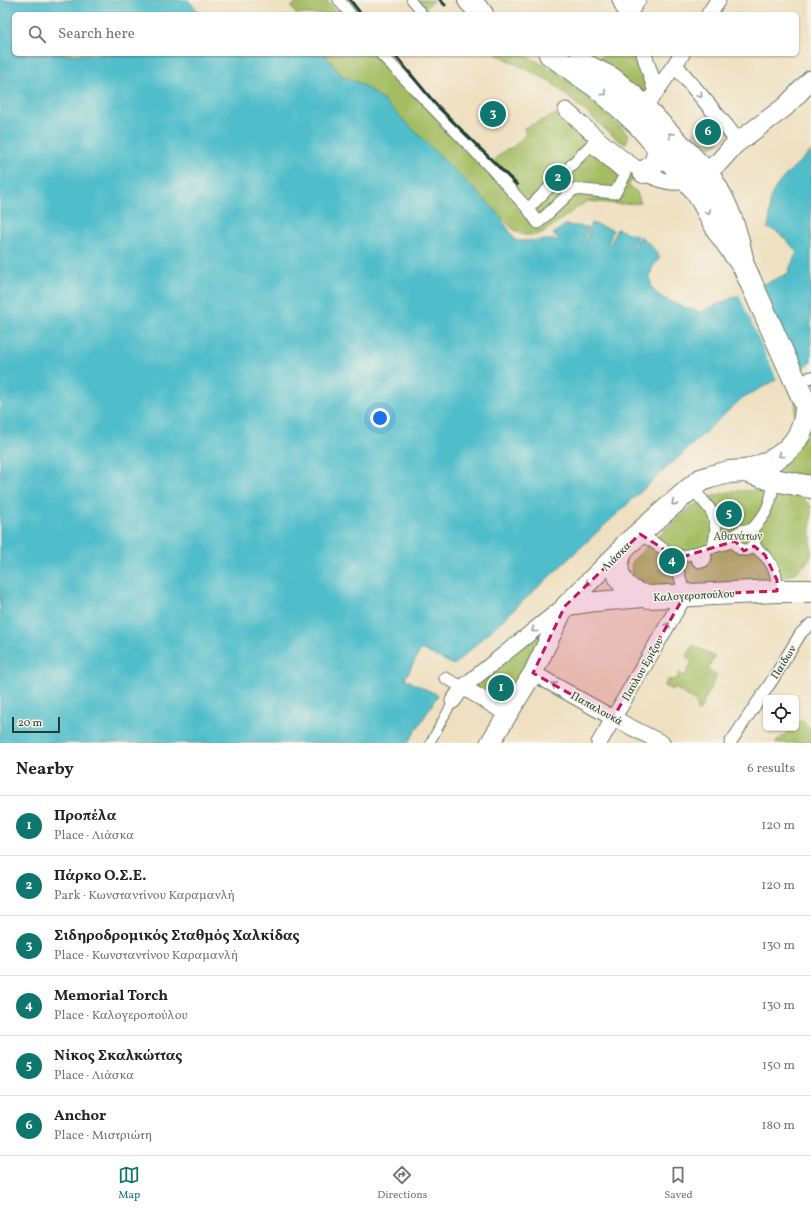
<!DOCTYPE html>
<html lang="en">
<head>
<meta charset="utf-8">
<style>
  :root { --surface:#fff; --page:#f6f6f6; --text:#222; --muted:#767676; --line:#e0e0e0; --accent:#0f766e }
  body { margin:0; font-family:Vollkorn,serif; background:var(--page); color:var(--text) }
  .controls { position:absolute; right:12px; bottom:12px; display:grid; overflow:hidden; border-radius:6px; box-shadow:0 1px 3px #0004 }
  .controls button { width:36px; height:36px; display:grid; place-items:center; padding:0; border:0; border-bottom:1px solid var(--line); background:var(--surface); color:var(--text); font:20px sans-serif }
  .scale { position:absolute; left:12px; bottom:10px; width:48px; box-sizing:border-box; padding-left:4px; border:2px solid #1f3d34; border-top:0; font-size:11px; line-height:14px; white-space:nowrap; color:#1f3d34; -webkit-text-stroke:3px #f7f3e8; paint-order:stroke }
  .you { position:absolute; left:380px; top:418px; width:14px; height:14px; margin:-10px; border:3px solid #fff; border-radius:50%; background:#1a73e8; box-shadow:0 0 0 6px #1a73e833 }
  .badge { display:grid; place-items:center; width:26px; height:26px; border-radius:50%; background:var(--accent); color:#fff; font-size:13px; font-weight:700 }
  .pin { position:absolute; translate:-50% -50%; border:2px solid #fff; box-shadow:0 1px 4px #0006 }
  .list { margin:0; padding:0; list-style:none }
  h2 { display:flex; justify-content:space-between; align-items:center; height:52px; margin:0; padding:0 16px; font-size:17px }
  h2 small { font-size:13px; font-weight:400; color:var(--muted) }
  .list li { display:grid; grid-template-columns:26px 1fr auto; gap:12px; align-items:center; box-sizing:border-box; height:60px; padding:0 16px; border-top:1px solid var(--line) }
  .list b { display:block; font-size:15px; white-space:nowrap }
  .list p { margin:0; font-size:13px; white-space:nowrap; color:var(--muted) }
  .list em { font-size:13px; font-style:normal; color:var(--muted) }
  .icon { flex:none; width:22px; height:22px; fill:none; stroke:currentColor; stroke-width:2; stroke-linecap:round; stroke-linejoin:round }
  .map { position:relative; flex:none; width:811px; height:743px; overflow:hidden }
  .search { position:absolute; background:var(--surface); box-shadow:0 1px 3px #0004; left:12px; right:12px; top:12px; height:44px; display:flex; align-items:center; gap:10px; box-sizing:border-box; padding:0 14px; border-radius:6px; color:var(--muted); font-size:15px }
  .sheet { height:412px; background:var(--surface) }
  nav { display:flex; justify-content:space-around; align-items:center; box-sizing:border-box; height:56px; border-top:1px solid var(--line); background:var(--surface); font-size:11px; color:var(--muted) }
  nav a { display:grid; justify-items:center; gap:2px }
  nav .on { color:var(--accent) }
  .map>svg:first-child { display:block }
  .green { fill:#a4bd64; stroke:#627d4c }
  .water { fill:#50bdca; stroke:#387d7f }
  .pier { fill:#efe0c1 }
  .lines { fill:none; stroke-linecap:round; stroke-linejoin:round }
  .service-casing { stroke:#687665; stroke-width:10 }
  .pedestrian-casing { stroke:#687665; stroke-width:13 }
  .minor-casing { stroke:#687665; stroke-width:17 }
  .tertiary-casing { stroke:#687665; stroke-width:21 }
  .primary-casing { stroke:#687665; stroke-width:24 }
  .service { stroke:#fff; stroke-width:8 }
  .pedestrian { stroke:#fff; stroke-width:11 }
  .minor { stroke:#fff; stroke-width:15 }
  .tertiary { stroke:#fff; stroke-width:19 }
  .primary { stroke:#fff; stroke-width:22 }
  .rail { stroke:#1f3d34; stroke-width:3 }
  .oneway { stroke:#8f9e9a }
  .marked { fill:#c2185b; fill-opacity:0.2; stroke:#c2185b; stroke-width:3; stroke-dasharray:8 5; stroke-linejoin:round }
  .labels { text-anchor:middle; stroke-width:3; stroke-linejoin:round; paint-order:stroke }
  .park-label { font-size:11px; fill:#405d40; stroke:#f7f3e8 }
  .street-label { font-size:11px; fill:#1f3d34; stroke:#f7f3e8 }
</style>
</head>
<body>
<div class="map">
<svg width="811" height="743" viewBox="0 0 811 743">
  <rect width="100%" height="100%" fill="#f7f3e8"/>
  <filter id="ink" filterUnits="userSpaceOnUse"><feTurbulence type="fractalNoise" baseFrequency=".025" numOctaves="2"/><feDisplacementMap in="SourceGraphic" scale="8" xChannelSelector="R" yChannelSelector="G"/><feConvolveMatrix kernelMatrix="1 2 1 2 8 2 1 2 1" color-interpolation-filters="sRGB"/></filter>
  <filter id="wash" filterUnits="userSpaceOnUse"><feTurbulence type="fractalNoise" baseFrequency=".012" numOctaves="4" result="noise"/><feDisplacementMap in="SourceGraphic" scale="16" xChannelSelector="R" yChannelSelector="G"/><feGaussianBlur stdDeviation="0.9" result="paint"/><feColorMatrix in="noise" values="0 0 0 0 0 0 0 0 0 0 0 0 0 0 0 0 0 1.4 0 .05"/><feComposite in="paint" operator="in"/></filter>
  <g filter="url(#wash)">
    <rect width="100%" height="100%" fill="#efe0c1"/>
    <path class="green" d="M298 0H326L339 14H296L291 7 299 1Z
      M419 0H434L426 8Z
      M324 54H378L488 168 502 152 513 147 526 134 524 128 566 110 638 169 628 186 636 191 641 203 618 204 587 201 545 231 536 235H524L513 229 475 191 361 84 341 75Z
      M496 54H522L554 70 578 89 626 132 629 136 626 143H623L617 139 550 81Z
      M604 54H644L656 92 644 106 590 67Z
      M712 118 722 133C721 140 716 146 709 147L703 144 693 133Z
      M811 377V487L760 467 793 444 797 385Z
      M733 491C751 490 786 488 802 498 805 500 808 504 811 506V556C804 568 794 575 781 578L652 590C635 587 628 576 633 560L688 509 699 502 714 496Z
      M534 630 547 645 507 714 463 687Z
      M693 645 715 657 707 669 717 675 699 712 697 711V703L674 687 672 690 664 686 668 680 677 679 679 673 685 676 692 661 686 657Z
      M802 719 811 730V743H775L792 728H796V724Z"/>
    <path class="water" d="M0 0H188L201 14H14V54H238L241 58 245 54H324L341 75 361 84 383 100 497 212 516 241 554 240 557 242 558 240 553 234 565 225 588 227 584 238 586 239 591 223 613 230 608 244 610 245 617 229 637 236 633 246 635 247 640 236 651 245 659 257V259L652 268 650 277 651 286 655 292 663 298 683 307 700 312 787 274 797 252C788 242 780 231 767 228 772 218 768 208 771 197 776 181 799 163 811 151V362L742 398 454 665 421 649 405 679 438 695 408 743H0Z"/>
    <path class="pier" d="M761 283 789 377 778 382 738 293Z"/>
  </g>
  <g filter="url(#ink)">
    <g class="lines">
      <g class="service-casing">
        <path id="service" d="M411 0 423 14
          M430 743 453 701"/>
      </g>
      <g class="pedestrian-casing">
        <path id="pedestrian" d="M339 0 350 14
          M418 14 420 12
          M381 54 493 170 528 209 538 223 574 189 615 193 625 175 591 146
          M528 209 595 141
          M797 385 811 377
          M691 488C711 508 722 519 712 548
          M735 540a10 10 0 1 1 20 0a10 10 0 1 1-20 0Z
          M750 531C767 515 771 504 774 480
          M640 534 662 548 670 557
          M754 546C770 559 778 569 777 591
          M696 557a5 5 0 1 1 10 0a5 5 0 1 1-10 0Z
          M667.5 561a5.5 5.5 0 1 1 11 0a5.5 5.5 0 1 1-11 0Z
          M677 558 735 541
          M675 566 679 574 685 595
          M445 678 463 687
          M730 743 773 679 801 633 811 624"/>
      </g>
      <g class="minor-casing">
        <path id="minor" d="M620 0 626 14
          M629 14 638 0
          M709 14 718 0
          M644 54 656 92
          M675 65 726 126 738 142
          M644 106 656 92 682 54
          M566 110C591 131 652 195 687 180
          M533 673 613 718 662 743
          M463 687 507 714
          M453 701 463 687 564 606
          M599 743 685 595"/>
      </g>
      <g class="tertiary-casing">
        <path id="tertiary" d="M693 177 706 172 719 162 735 144 785 107 811 80
          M565 606 591 602 649 597
          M490 743 533 673 565 606 625 546"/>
      </g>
      <g class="primary-casing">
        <path id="primary" d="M469 0 482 14
          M550 54 598 88 622 109 639 125 694 188 703 202 719 232 744 267 811 416
          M579 62 611 78 635 98 706 172C724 196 736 229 742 258
          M644 172C656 165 659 159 657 145
          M745 471C778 462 805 444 806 407
          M811 487 774 480 745 471 729 472 710 477 701 480 691 488 626 545C607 569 622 593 649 597L777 591H811"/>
      </g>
      <use href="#service" class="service"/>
      <use href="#pedestrian" class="pedestrian"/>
      <use href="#minor" class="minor"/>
      <use href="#tertiary" class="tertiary"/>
      <use href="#primary" class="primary"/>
      <path class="rail" d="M350 0 361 14
        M440 0 445 5
        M394 54 437 106 517 185"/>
    </g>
    <defs><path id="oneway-chevron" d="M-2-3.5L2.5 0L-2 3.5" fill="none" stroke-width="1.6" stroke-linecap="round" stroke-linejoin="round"/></defs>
    <g class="oneway">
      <use href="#oneway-chevron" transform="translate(604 93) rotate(39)"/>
      <use href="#oneway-chevron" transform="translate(700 95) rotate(50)"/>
      <use href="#oneway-chevron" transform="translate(671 135) rotate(-133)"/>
      <use href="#oneway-chevron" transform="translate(708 212) rotate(63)"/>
      <use href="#oneway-chevron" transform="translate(781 455) rotate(141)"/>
      <use href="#oneway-chevron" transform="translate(674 503) rotate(138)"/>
      <use href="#oneway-chevron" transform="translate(588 583) rotate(137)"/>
      <use href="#oneway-chevron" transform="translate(668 625) rotate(-60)"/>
      <use href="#oneway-chevron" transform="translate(534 630) rotate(142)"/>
      <use href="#oneway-chevron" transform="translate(554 685) rotate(-151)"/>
    </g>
  </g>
  <path class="marked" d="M640 534 662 548 672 560 735 541 744 551 754 546 765 555 777 580V591L685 595 613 718 533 673 565 606Z"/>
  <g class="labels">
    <g class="park-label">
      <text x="738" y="540">Αθανάτων</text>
    </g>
    <g class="street-label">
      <text transform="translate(616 556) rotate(-45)" y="4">Λιάσκα</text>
      <text transform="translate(694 595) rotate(-3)" y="4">Καλογεροπούλου</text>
      <text transform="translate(783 662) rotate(-58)" y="4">Παίδων</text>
      <text transform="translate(642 669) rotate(-60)" y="4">Παύλου Ερίζου</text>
      <text transform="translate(597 708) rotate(29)" y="4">Παπαλουκά</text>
    </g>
  </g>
</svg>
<div class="controls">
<button><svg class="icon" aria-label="locate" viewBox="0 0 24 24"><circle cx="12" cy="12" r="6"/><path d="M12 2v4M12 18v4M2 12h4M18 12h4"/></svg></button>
</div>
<div class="scale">20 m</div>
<div class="you"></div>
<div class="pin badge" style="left:501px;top:688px">1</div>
<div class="pin badge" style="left:558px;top:178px">2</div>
<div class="pin badge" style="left:493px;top:114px">3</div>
<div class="pin badge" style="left:672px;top:561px">4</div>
<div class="pin badge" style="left:729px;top:514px">5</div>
<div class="pin badge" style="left:708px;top:132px">6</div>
<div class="search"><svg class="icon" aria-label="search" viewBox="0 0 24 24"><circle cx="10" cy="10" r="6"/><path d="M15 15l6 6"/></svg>Search here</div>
</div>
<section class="sheet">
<h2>Nearby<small>6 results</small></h2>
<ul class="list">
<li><span class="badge">1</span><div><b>Προπέλα</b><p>Place · Λιάσκα</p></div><em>120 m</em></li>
<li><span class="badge">2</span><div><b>Πάρκο Ο.Σ.Ε.</b><p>Park · Κωνσταντίνου Καραμανλή</p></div><em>120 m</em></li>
<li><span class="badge">3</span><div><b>Σιδηροδρομικός Σταθμός Χαλκίδας</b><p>Place · Κωνσταντίνου Καραμανλή</p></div><em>130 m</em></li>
<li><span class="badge">4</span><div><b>Memorial Torch</b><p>Place · Καλογεροπούλου</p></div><em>130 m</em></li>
<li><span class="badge">5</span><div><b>Νίκος Σκαλκώττας</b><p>Place · Λιάσκα</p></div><em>150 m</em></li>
<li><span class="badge">6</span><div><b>Anchor</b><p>Place · Μιστριώτη</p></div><em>180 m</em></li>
</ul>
</section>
<nav>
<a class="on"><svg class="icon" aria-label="map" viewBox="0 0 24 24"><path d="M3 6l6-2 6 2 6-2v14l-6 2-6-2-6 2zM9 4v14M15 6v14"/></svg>Map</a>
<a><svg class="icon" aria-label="directions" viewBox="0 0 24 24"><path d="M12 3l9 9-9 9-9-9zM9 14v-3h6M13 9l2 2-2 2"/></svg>Directions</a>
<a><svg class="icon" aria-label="saved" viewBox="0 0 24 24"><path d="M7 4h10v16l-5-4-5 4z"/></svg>Saved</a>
</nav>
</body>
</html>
